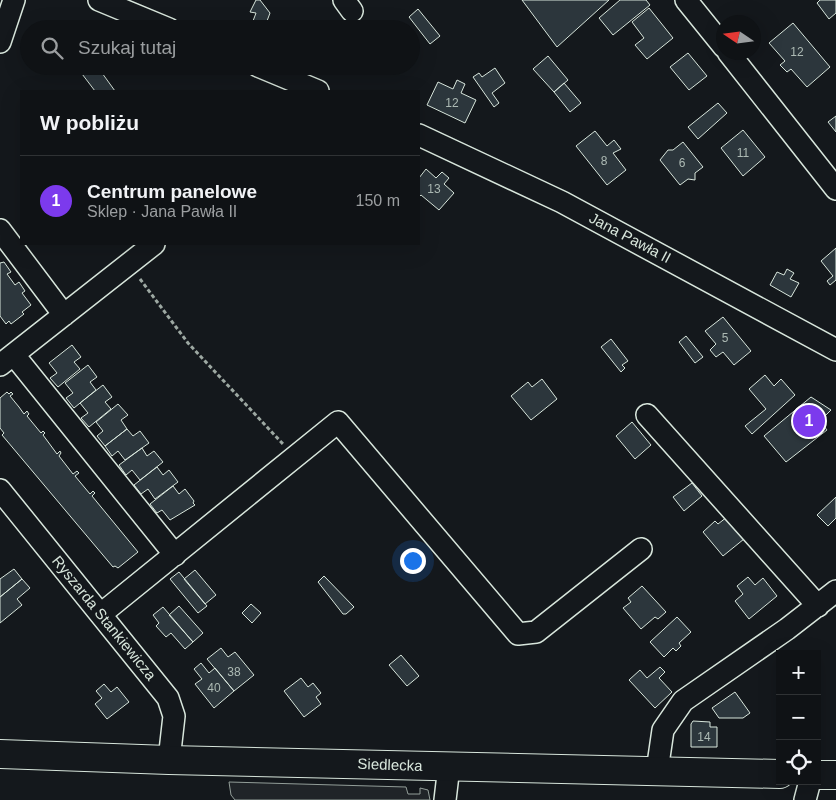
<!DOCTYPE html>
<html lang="pl">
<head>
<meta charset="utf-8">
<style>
  :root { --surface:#0f1215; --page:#1d2022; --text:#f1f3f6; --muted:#9b9ea0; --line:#2f3234; --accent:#7c3aed }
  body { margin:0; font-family:Helvetica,sans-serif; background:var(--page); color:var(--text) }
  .controls { position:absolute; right:15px; bottom:15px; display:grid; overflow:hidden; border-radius:0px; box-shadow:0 5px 20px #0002 }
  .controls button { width:45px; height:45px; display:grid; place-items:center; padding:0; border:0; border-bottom:1px solid var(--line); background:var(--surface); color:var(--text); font:25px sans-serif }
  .compass { position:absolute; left:716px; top:15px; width:45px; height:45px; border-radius:50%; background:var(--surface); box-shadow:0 5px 20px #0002; rotate:283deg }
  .you { position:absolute; left:412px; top:560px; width:18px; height:18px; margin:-12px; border:4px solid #fff; border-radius:50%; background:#1a73e8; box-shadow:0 0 0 8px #1a73e833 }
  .badge { display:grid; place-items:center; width:32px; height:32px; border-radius:50%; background:var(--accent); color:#fff; font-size:16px; font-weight:700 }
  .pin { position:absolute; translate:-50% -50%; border:2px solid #fff; box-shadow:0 1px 5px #0006 }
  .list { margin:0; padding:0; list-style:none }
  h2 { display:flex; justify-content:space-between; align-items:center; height:65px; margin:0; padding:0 20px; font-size:21px }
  h2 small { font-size:16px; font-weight:400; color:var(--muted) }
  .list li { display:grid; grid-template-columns:32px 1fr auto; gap:15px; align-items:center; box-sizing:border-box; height:90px; padding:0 20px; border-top:1px solid var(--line) }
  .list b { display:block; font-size:19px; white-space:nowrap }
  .list p { margin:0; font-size:16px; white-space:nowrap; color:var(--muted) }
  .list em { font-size:16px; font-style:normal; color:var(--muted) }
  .icon { flex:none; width:28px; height:28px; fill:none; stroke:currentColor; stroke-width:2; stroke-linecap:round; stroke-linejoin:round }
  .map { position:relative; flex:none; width:836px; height:800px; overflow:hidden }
  .search { position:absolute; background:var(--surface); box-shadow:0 5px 20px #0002; left:20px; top:20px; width:400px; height:55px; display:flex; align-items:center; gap:12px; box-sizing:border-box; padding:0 18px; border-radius:28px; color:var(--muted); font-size:19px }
  .panel { position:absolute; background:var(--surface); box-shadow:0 5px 20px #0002; left:20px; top:90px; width:400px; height:155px; border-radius:0px }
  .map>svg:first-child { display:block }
  .green { fill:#202428; stroke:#939e99 }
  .building { fill:#2c363c; stroke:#d8e6dc }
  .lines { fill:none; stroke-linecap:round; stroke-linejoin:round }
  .minor-casing { stroke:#d8e6dc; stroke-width:24 }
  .major-casing { stroke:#d8e6dc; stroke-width:30 }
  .path { stroke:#9da8a2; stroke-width:3; stroke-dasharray:4 2.5; stroke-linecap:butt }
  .minor { stroke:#14181c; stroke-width:21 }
  .major { stroke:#14181c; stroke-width:28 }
  .labels { text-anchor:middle; stroke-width:4; stroke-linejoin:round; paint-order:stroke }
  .number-label { font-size:12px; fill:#adbab4 }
  .street-label { font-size:15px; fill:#d8e6dc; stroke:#14181c }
</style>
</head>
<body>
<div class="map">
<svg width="836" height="800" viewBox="0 0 836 800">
  <rect width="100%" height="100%" fill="#14181c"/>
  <path class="green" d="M229 782 406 787 408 794H420V788L428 790 430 800H235L231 795Z"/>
  <path class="building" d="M256 0H260L270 13 267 21 277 24 275 29H250L256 13 250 12Z
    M522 0H609L557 47Z
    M620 0H646L650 5 613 35 599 18Z
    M820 0H836V13L829 19 817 3Z
    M649 8 673 38 647 59 635 45 644 38 632 22Z
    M418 9 440 36 430 44 409 17Z
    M793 23 830 67 807 87 791 69 787 72 780 65 785 61 769 43Z
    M688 53 707 76 689 90 670 67Z
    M548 56 568 80 554 92 533 69Z
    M76 66H97L115 91H95Z
    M495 68 505 83 492 93 499 103 494 107 473 77 479 73 482 77Z
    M457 80 465 84 461 93 476 100 465 123 427 105 438 82 453 89Z
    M564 83 581 103 570 112 554 92Z
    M718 103 727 113 698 139 688 127Z
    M836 116V132L828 122Z
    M743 130 765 157 743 176 721 148Z
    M595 131 607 146 614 140 621 149 613 153 626 170 607 185 576 146Z
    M683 142 703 167 695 173V180L688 179 680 185 660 160 668 150H673Z
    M426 169 436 178 442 172 449 178 444 184 454 193 439 210 421 195 419 197V178Z
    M836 248V280L830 285 827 281 833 276 821 261Z
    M4 262 11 272 7 274 15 285 19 282 25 291 22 293 31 305 22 312 24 314 11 324 9 321 6 324 0 316V263Z
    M787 269 794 273 790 279 799 283 791 297 770 285 777 272 784 275Z
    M723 317 751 351 734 365 723 352 716 357 710 350 716 344 705 331Z
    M686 336 703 357 695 363 679 342Z
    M611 339 628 361 622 365 625 368 621 372 601 347Z
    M72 345 81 357 74 362 80 369 58 387 50 378 57 373 49 363Z
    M88 365 97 377 90 382 96 390 74 408 66 398 73 393 65 383Z
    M765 375 774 386 781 379 795 395 752 434 745 426 766 409 749 389Z
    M542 379 557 399 531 420 511 396 528 382 532 387Z
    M103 385 112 397 105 402 111 409 89 427 81 418 88 413 80 403Z
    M7 392 9 394 11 392 13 394 10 396 19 407 24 414 27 411 29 414 27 416 41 433 43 431 45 433 43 435 57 454 60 451 61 453 59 456 73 474 77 471 79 473 75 476 90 494 93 491 95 493 92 496 138 552 118 568 115 566 113 567 2 435 4 433 0 428V398Z
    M811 397 831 410 820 421 827 430 786 462 764 436Z
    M118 404 128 415 121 420 127 429 105 446 97 436 103 431 96 422Z
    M632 422 651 445 635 459 616 436Z
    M127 429 133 436 140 431 149 443 125 460 118 451 112 456 105 446Z
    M142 448 147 456 154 451 163 462 140 480 132 470 126 475 119 465Z
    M157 467 163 475 169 470 178 482 155 499 148 489 141 494 134 485Z
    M692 483 702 496 684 511 673 497Z
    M173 486 179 494 185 489 194 501 193 503 195 505 170 520 162 510 157 513 150 504Z
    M836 497V518L828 526 817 515Z
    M727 517 744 539 723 556 703 532 715 521 718 524Z
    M14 569 22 579 0 597V579Z
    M195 570 216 595 205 604 184 579Z
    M179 572 207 606 198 613 170 579Z
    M324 576 354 607 346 614H343L318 582Z
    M748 577 755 585 763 578 777 596 749 619 735 601 743 594 737 586Z
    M22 579 30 588 17 599 22 605 0 623V597Z
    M642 586 666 612 658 619 655 617 641 629 623 608 631 602 628 598Z
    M251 604 261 613 252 623 242 613Z
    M179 606 203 633 193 642 169 615Z
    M163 607 193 642 185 649 171 633 166 637 156 626 159 623 153 615Z
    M677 617 691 632 679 643 681 646 676 651 673 648 664 657 650 642Z
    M221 648 228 657 235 652 254 675 234 691 207 659Z
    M401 655 419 676 407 686 389 665Z
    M201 663 209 673 215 668 234 691 214 708 195 684 202 679 194 669Z
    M660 667 665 672 659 678 672 692 655 708 629 680 640 670 647 678Z
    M301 678 308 687 313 683 321 693 316 697 321 704 304 717 284 691Z
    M104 684 111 692 117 687 129 702 107 719 95 704 102 698 96 691Z
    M735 692 750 713 743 718H719L712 708Z
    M693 721 710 722V727H717V747H691V724Z"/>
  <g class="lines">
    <g class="minor-casing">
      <path id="minor" d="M99 0 169 29
        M344 0 352 11
        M686 0 724 47
        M0 42 14 0
        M728 52 836 189
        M258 66 318 91
        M419 135 562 202 836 350
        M0 230 64 315
        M14 355 175 555
        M0 365 154 244
        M647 415 818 606
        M0 490 168 698 174 716 169 760
        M101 614 338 422 518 634 536 632 641 549
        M657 771 663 730 683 701 787 629 836 591
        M445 800 449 766
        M805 800 810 781"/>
    </g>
    <g class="major-casing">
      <path id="major" d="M0 754 169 760 780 774
        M817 775H836"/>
    </g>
    <path class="path" d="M140 279 188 343 283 444"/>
    <use href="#minor" class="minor"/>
    <use href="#major" class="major"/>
  </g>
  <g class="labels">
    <g class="number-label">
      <text x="797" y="56">12</text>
      <text x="452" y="107">12</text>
      <text x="743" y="157">11</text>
      <text x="604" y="165">8</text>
      <text x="682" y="167">6</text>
      <text x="434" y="193">13</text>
      <text x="725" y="342">5</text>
      <text x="234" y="676">38</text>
      <text x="214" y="692">40</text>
      <text x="704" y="741">14</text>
    </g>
    <g class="street-label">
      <text transform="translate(630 238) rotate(28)" y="5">Jana Pawła II</text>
      <text transform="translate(104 618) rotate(51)" y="5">Ryszarda Stankiewicza</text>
      <text transform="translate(390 765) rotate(2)" y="5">Siedlecka</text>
    </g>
  </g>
</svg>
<div class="controls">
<button>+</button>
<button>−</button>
<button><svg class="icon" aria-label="locate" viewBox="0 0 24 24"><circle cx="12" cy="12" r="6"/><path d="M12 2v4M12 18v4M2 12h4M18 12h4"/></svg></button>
</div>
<svg class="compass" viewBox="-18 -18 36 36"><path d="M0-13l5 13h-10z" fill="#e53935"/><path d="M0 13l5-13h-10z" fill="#9b9ea0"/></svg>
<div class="you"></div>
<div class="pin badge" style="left:809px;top:421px">1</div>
<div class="search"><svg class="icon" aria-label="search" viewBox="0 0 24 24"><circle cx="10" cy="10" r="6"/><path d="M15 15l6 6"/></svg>Szukaj tutaj</div>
<section class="panel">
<h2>W pobliżu<small></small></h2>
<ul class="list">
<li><span class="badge">1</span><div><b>Centrum panelowe</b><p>Sklep · Jana Pawła II</p></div><em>150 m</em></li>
</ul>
</section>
</div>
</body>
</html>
